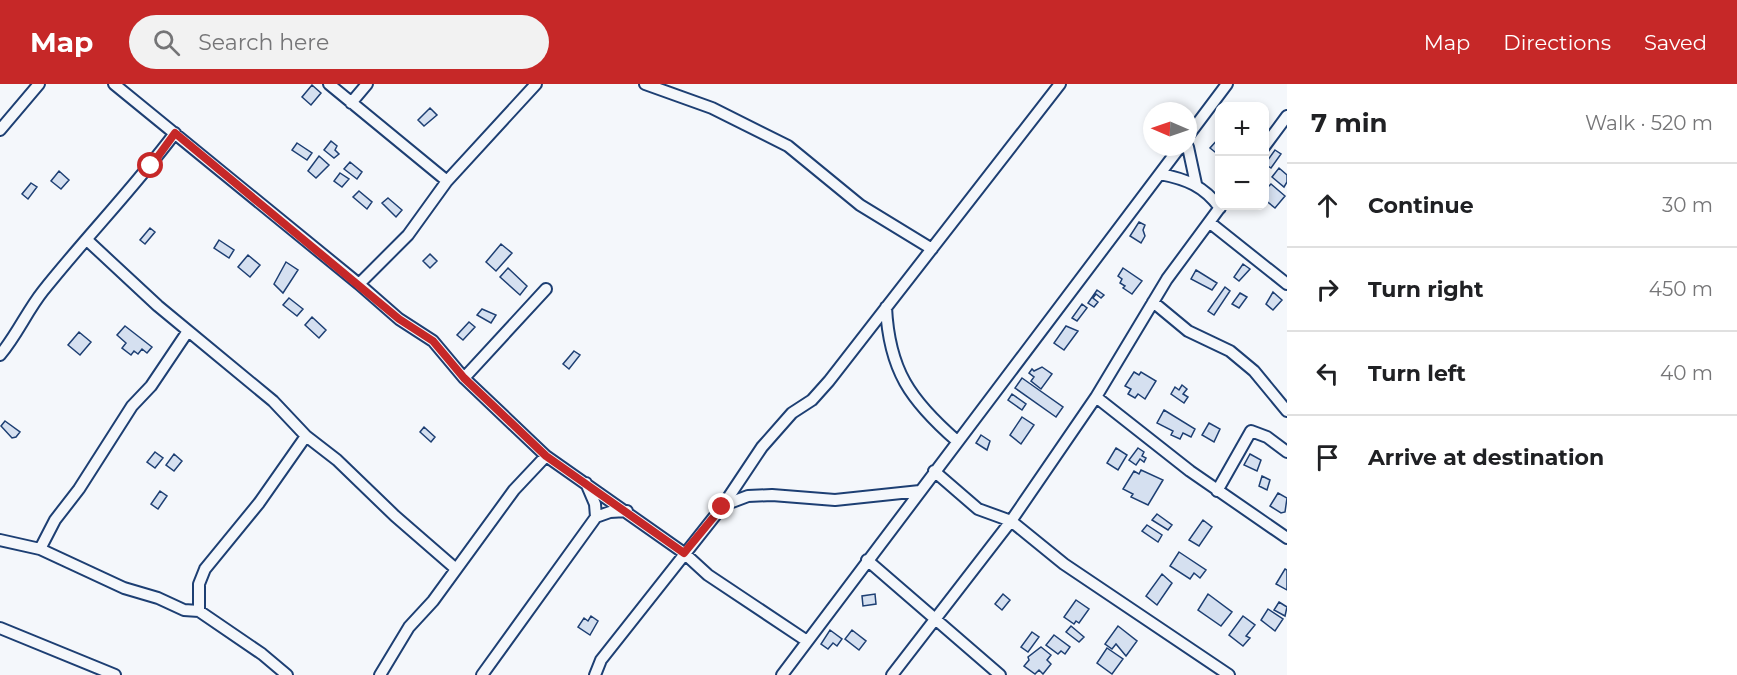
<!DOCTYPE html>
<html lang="en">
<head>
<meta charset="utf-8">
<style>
  :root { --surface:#fff; --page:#f2f2f2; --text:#202124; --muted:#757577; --line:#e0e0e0; --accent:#c62828 }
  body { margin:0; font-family:Montserrat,sans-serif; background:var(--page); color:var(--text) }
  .controls { position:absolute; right:18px; top:18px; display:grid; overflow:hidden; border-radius:12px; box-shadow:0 3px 9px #0003 }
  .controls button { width:54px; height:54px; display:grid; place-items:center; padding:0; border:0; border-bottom:2px solid var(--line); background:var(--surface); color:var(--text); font:30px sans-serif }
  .compass { position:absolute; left:1143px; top:18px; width:54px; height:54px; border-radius:50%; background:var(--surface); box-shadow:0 3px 9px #0003; rotate:272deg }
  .stop { position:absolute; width:18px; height:18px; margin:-14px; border:4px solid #c62828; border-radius:50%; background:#fff }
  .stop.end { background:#c62828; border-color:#fff; box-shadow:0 2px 6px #0008 }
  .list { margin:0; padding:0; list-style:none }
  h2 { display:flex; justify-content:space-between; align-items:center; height:78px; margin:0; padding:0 24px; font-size:26px }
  h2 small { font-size:20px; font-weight:400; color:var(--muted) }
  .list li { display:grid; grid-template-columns:39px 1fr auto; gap:18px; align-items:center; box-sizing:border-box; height:84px; padding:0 24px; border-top:2px solid var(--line) }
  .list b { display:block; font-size:22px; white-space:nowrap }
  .list em { font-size:20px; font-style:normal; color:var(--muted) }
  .icon { flex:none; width:33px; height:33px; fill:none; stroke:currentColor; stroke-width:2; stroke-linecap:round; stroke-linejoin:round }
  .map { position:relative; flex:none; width:1287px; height:591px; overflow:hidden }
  header { display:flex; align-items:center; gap:36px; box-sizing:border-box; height:84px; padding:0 30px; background:var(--accent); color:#fff }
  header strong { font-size:28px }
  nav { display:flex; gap:33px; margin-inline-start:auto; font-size:21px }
  .search { width:420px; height:54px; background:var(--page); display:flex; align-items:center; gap:15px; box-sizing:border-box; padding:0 21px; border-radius:33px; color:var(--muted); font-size:22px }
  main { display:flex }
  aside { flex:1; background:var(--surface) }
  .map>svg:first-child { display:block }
  .building { fill:#d5e0f0; stroke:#1d3f73; stroke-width:1.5 }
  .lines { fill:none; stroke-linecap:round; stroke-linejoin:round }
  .minor-casing { stroke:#1d3f73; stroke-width:14 }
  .minor { stroke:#f4f7fb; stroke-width:10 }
  .route { stroke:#c62828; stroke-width:8 }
</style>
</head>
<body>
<header>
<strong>Map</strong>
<div class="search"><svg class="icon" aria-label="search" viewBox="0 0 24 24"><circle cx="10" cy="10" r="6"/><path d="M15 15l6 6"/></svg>Search here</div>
<nav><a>Map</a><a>Directions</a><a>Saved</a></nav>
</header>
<main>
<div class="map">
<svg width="1287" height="591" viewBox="0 0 1287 591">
  <rect width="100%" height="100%" fill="#f4f7fb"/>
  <path class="building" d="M312 1 321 9 311 21 302 13Z
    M430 24 437 31 424 42 418 36Z
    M1220 53V72L1210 64Z
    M331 57 337 62 335 66 339 70 334 74 324 66Z
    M297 59 312 69 307 76 292 66Z
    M1275 66 1281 70 1271 84 1265 80Z
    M319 72 329 81 316 94 308 87Z
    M350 78 362 88 357 95 344 85Z
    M1279 84 1287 91V98L1284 103 1272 93Z
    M59 87 69 96 61 105 51 97Z
    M340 89 349 95 342 103 334 97Z
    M31 99 37 103 28 115 22 110Z
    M1271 100 1285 112 1275 124 1264 115V107Z
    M359 107 372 118 367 125 353 113Z
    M388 114 402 126 396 133 382 119Z
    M1139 138 1145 141 1143 146 1145 152 1141 159 1130 152Z
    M150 144 155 148 145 160 140 156Z
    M219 156 234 166 229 174 214 164Z
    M501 160 512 169 496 187 486 178Z
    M430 170 437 177 430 184 423 177Z
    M248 171 260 181 250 193 238 183Z
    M286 178 298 186 283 209 274 200Z
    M1243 180 1250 185 1239 197 1234 193Z
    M508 184 527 202 520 211 500 193Z
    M1123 184 1142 197 1132 210 1123 204 1125 202 1120 199 1122 195 1118 192Z
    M1196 186 1217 199 1212 206 1191 195Z
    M1225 203 1230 207 1214 231 1208 227Z
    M1097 206 1104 211 1101 214 1096 210 1093 214 1098 218 1094 223 1088 219Z
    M1273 208 1282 216 1273 226 1266 220Z
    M1240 209 1247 213 1239 224 1232 220Z
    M289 214 303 225 297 232 283 221Z
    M1082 220 1087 224 1077 237 1072 234Z
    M482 225 496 231 491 239 477 231Z
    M312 233 326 246 319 254 305 241Z
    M469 238 475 243 463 256 457 251Z
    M125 242 152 263 147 269 142 265 138 270 134 267 131 271 122 264 126 259 117 251Z
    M1066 242 1078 247 1064 266 1054 259Z
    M79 248 91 258 80 271 68 261Z
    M574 267 580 271 569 285 563 280Z
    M1042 283 1052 290 1041 305 1031 297 1034 293 1029 289 1032 285 1034 287Z
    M1134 288 1139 291 1141 288 1156 297 1145 315 1138 310 1135 314 1128 310 1131 305 1125 302Z
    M1022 294 1063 323 1056 333 1015 304Z
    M1182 301 1187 305 1183 310 1188 313 1184 319 1171 310 1175 303 1179 306Z
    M1012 310 1026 320 1022 326 1008 316Z
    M1164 326 1195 345 1191 353 1183 349 1180 355 1171 351 1173 347 1157 339Z
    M1022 333 1034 341 1021 360 1010 351Z
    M5 337 20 348 16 353 12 354 1 342Z
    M1209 339 1220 345 1214 358 1202 351Z
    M424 343 435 353 431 358 420 348Z
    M981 351 990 357 987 366 976 359Z
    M1116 364 1127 371 1118 386 1107 379Z
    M1138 364 1144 368 1142 372 1146 374 1144 378 1140 375 1136 381 1129 376Z
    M155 368 163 374 155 384 147 378Z
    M174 370 182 377 174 387 166 381Z
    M1250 370 1261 376 1257 387 1244 381Z
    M1141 386 1163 396 1148 421 1131 413 1133 410 1123 405 1134 387 1139 390Z
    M1262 392 1270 396 1267 406 1259 402Z
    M160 407 167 412 158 425 151 420Z
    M1278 409 1287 414 1285 428 1281 429 1270 422Z
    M1157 430 1172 441 1168 446 1152 436Z
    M1203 436 1212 443 1199 462 1189 456Z
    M1147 441 1162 451 1158 458 1142 447Z
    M1179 468 1206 486 1200 494 1194 489 1190 495 1170 482Z
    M1285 485 1287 486V506L1276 500Z
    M1162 490 1172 499 1157 521 1146 512Z
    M875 510 876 520 863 522 862 512Z
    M1003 510 1010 516 1002 526 995 520Z
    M1208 510 1232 528 1221 542 1198 526Z
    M1076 516 1089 525 1079 539 1076 537 1074 540 1064 533Z
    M1279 518 1287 523 1285 532 1274 526Z
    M1268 525 1283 535 1275 547 1261 536Z
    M591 532 598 537 590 551 578 543 584 534 588 537Z
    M1243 532 1255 541 1246 552 1250 554 1243 562 1229 551Z
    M1071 542 1084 553 1079 558 1066 548Z
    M1118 542 1137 557 1126 572 1116 560 1112 565 1105 560Z
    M830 546 842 555 837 562 833 559 828 565 821 560Z
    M852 546 866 557 859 566 845 555Z
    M1032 548 1039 553 1028 568 1021 563Z
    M1054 551 1070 563 1065 570 1061 567 1058 570 1046 561Z
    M1041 563 1051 571 1047 576 1051 580 1043 590 1039 586 1035 590 1024 582 1029 576 1028 573Z
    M1107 564 1123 575 1112 590 1097 579Z"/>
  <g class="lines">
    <g class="minor-casing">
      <path id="minor" d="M114 0 359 200 399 235 433 257 464 294 546 372 684 469 708 491 807 557
        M329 0 447 97
        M645 0 712 24 788 62 860 121 932 165
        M351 19 367 0
        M0 46 39 0
        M1188 52 1227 0
        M1188 63 1196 100
        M1264 63 1287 32
        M1160 90C1186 95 1204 102 1220 124
        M1209 138 1287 200
        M87 156 158 222 273 317 306 352 337 376 395 432 456 485
        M359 200 408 151 447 97 536 0
        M1153 218 1188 247 1230 267 1254 287 1287 327
        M886 223C889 286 910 316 957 357
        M0 271C17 251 27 227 43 207 86 153 134 104 175 49
        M464 294 546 205
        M1096 313 1190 387 1287 454
        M934 387 978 425 1011 437 1064 480 1229 591
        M586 399 595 420 596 433
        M1217 407 1251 347 1267 353 1287 368
        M724 421 748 412 772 411 835 416 920 407
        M0 456 40 465 124 504 158 514 184 526 199 527 262 570 287 591
        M40 465 55 436 79 405 132 322 151 302 188 247
        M867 476 1000 591
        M199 527V500L205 485 259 419 306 352
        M0 544 115 591
        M380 591 409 543 433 517 514 406 546 372
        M482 591 596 433 610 428 627 427
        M595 591 601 576 722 423 762 363 792 329 812 316 829 297 1060 0
        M782 591 1180 63
        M892 591 1011 437 1096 313 1167 195 1221 122"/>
    </g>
    <use href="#minor" class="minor"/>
  </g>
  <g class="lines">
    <path class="route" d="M151 82 175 49 399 235 433 257 464 294 546 372 684 469 722 423"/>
  </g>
</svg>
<div class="controls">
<button>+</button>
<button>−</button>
</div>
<svg class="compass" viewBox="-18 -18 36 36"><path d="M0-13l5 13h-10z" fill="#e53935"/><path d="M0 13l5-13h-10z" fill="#757577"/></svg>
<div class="stop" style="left:151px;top:82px"></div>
<div class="stop end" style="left:722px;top:423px"></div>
</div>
<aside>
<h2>7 min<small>Walk · 520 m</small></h2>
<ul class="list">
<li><svg class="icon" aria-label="ahead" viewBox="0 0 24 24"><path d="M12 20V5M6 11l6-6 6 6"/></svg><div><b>Continue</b></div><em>30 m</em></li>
<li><svg class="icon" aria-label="right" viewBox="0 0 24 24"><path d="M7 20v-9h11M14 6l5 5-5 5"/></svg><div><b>Turn right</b></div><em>450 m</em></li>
<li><svg class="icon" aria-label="left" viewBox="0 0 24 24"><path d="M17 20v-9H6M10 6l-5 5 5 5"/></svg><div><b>Turn left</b></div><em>40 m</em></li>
<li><svg class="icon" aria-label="arrive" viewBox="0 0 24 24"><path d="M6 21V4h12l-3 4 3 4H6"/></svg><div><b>Arrive at destination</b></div></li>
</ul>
</aside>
</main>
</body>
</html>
